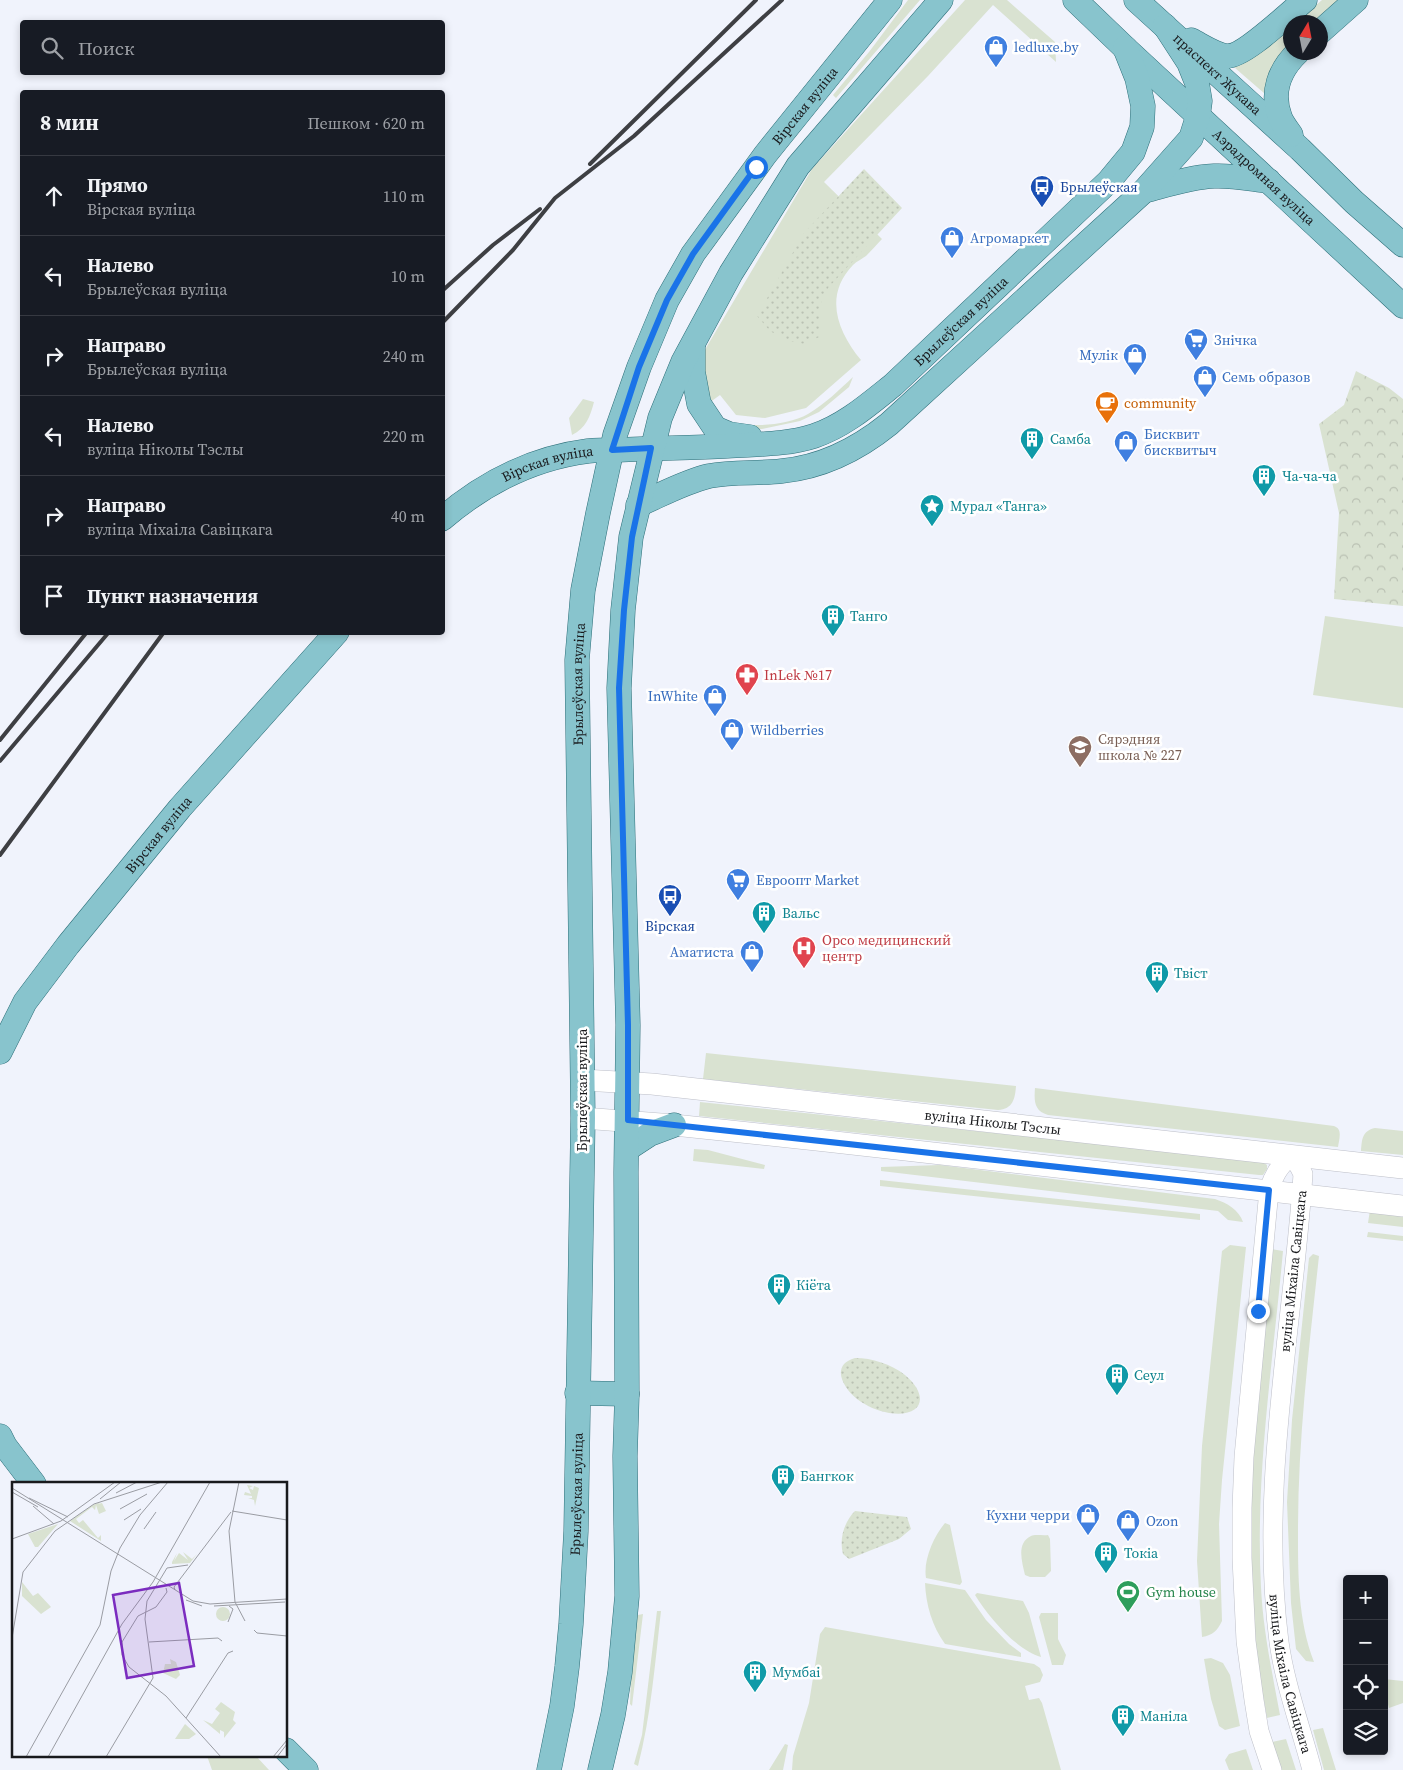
<!DOCTYPE html>
<html lang="ru">
<head>
<meta charset="utf-8">
<style>
  :root { --surface:#171b24; --page:#20242c; --text:#f1f3f6; --muted:#9ea1a6; --line:#363941 }
  body { margin:0; font-family:"Source Serif 4",serif; background:var(--page); color:var(--text) }
  .controls { position:absolute; right:15px; bottom:15px; display:grid; overflow:hidden; border-radius:5px; box-shadow:0 2px 8px #0003 }
  .controls button { width:45px; height:45px; display:grid; place-items:center; padding:0; border:0; border-bottom:1px solid var(--line); background:var(--surface); color:var(--text); font:25px sans-serif }
  .compass { position:absolute; left:1283px; top:15px; width:45px; height:45px; border-radius:50%; background:var(--surface); box-shadow:0 2px 8px #0003; rotate:10deg }
  .stop { position:absolute; width:15px; height:15px; margin:-11px; border:4px solid #1a73e8; border-radius:50%; background:#fff }
  .stop.end { background:#1a73e8; border-color:#fff; box-shadow:0 1px 5px #0008 }
  .list { margin:0; padding:0; list-style:none }
  h2 { display:flex; justify-content:space-between; align-items:center; height:65px; margin:0; padding:0 20px; font-size:21px }
  h2 small { font-size:16px; font-weight:400; color:var(--muted) }
  .list li { display:grid; grid-template-columns:32px 1fr auto; gap:15px; align-items:center; box-sizing:border-box; height:80px; padding:0 20px; border-top:1px solid var(--line) }
  .list b { display:block; font-size:19px; white-space:nowrap }
  .list p { margin:0; font-size:16px; white-space:nowrap; color:var(--muted) }
  .list em { font-size:16px; font-style:normal; color:var(--muted) }
  .icon { flex:none; width:28px; height:28px; fill:none; stroke:currentColor; stroke-width:2; stroke-linecap:round; stroke-linejoin:round }
  .map { position:relative; flex:none; width:1403px; height:1770px; overflow:hidden }
  .search { position:absolute; background:var(--surface); box-shadow:0 2px 8px #0003; left:20px; top:20px; width:425px; height:55px; display:flex; align-items:center; gap:12px; box-sizing:border-box; padding:0 18px; border-radius:5px; color:var(--muted); font-size:19px }
  .panel { position:absolute; background:var(--surface); box-shadow:0 2px 8px #0003; left:20px; top:90px; width:425px; height:545px; border-radius:5px }
  .map>svg:first-child { display:block }
  .green { fill:#d9e2d1 }
  .forest { fill:url(#forest-crowns) }
  .park { fill:url(#park-dots) }
  .lines { fill:none; stroke-linecap:round; stroke-linejoin:round }
  .tertiary-casing { stroke:#bdbfc8; stroke-width:20 }
  .secondary-casing { stroke:#bdbfc8; stroke-width:22 }
  .primary-casing { stroke:#2d6f79; stroke-width:25 }
  .tertiary { stroke:#fff; stroke-width:19 }
  .secondary { stroke:#fff; stroke-width:21 }
  .primary { stroke:#88c4cd; stroke-width:24 }
  .rail { stroke:#3e3f43; stroke-width:4 }
  .route { stroke:#1a73e8; stroke-width:6 }
  .labels { text-anchor:middle; stroke-width:5; stroke-linejoin:round; paint-order:stroke }
  .shop-label { font-size:14px; fill:#366cbe; stroke:#fff; text-anchor:start }
  .street-label { font-size:14px; fill:#191a1d; stroke:#fff }
  .transit-label { font-size:14px; fill:#164399; stroke:#fff; text-anchor:start }
  .food-label { font-size:14px; fill:#c56008; stroke:#fff; text-anchor:start }
  .culture-label { font-size:14px; fill:#0d838f; stroke:#fff; text-anchor:start }
  .health-label { font-size:14px; fill:#be3a42; stroke:#fff; text-anchor:start }
  .education-label { font-size:14px; fill:#785e54; stroke:#fff; text-anchor:start }
  .leisure-label { font-size:14px; fill:#27864d; stroke:#fff; text-anchor:start }
  .inset-road { fill:none; stroke:#9a9ca3; stroke-width:1 }
  .view { fill:#7b2cbf; fill-opacity:0.15; stroke:#7b2cbf; stroke-width:2.5 }
  .inset-edge { fill:none; stroke:#191a1d; stroke-width:2.5 }
</style>
</head>
<body>
<div class="map">
<svg width="1403" height="1770" viewBox="0 0 1403 1770">
  <defs>
    <pattern id="forest-crowns" width="20" height="18" patternUnits="userSpaceOnUse" patternTransform="scale(1.25)"><rect width="20" height="18" fill="#d9e2d1"/><path d="M2 6a3 3 0 1 1 6 0M12 15a3 3 0 1 1 6 0" fill="none" stroke="#bac1b3"/></pattern>
    <pattern id="park-dots" width="8" height="8" patternUnits="userSpaceOnUse" patternTransform="scale(1.25)"><rect width="8" height="8" fill="#d9e2d1"/><path d="M2 2h.1M6 6h.1" fill="none" stroke="#bac1b3" stroke-width="1.8" stroke-linecap="round"/></pattern>
  </defs>
  <rect width="100%" height="100%" fill="#f0f3fc"/>
  <path class="green" d="M908 0H920L836 98 833 95 869 52Z
    M965 0H1007L1055 42 1056 62 993 5 928 76 824 182 882 239C877 244 872 250 866 256 862 259 857 261 853 265 823 296 838 332 861 360L806 408 765 418 736 415 720 395 709 403 699 379 703 353 812 169Z
    M1322 0H1340L1318 22H1296Z
    M1290 28V51L1272 100 1227 61 1252 57 1264 50Z
    M853 377 849 387 819 412 800 421 762 429H742L726 420C731 421 735 424 740 424 760 427 790 424 808 414 825 404 839 390 853 377Z
    M583 399 594 402C590 417 586 428 572 435L569 418Z
    M1325 616 1403 627V708L1313 695Z
    M706 1053 1016 1086C1015 1099 1013 1109 998 1110L703 1079Z
    M1035 1088 1334 1126C1343 1129 1339 1139 1338 1147L1048 1115C1034 1111 1034 1101 1035 1088Z
    M700 1102 1261 1161 1267 1165V1169L1263 1175H1259L699 1116Z
    M1375 1128 1403 1131V1155L1361 1151C1362 1139 1362 1131 1375 1128Z
    M694 1149 708 1150 765 1165 764 1169 693 1161Z
    M940 1165 1215 1199C1227 1203 1239 1210 1243 1222L1228 1220 1218 1211 881 1171V1167Z
    M880 1180 1200 1214V1220L880 1186Z
    M1370 1210 1403 1214V1227L1368 1223Z
    M1368 1232 1403 1236V1241L1367 1237Z
    M1230 1245 1246 1247 1222 1480 1219 1524 1222 1621C1217 1631 1213 1635 1202 1637L1197 1561 1202 1446 1222 1251Z
    M1271 1249 1283 1251C1273 1362 1255 1475 1261 1587 1263 1630 1272 1672 1280 1715L1267 1718 1255 1651 1247 1528Z
    M1313 1254 1319 1256C1309 1348 1298 1439 1298 1532 1298 1576 1298 1620 1314 1662L1306 1661 1296 1649 1291 1603 1287 1502 1292 1420 1309 1258Z
    M945 1523 950 1525 962 1582 960 1585 926 1578C923 1560 934 1536 945 1523Z
    M1048 1535 1050 1539 1051 1571 1045 1577H1030L1025 1575C1022 1562 1016 1543 1031 1536 1035 1534 1043 1536 1048 1535Z
    M925 1583 965 1590 986 1620 1009 1644 1021 1653V1657L945 1644C932 1626 926 1605 925 1583Z
    M977 1593 1023 1601 1029 1613 1041 1657C1016 1650 988 1616 975 1595Z
    M657 1611H661C655 1663 651 1716 638 1766L634 1764 642 1735Z
    M1041 1613H1058V1639L1066 1655 1063 1665H1052L1039 1617Z
    M643 1614 632 1706 630 1704 633 1623 638 1615Z
    M825 1627 1034 1664 1040 1668 1043 1675 1040 1682 1025 1686 1029 1700 1039 1698 1042 1703 1061 1770H792L793 1756 809 1703 820 1634Z
    M1211 1658 1223 1663 1230 1675 1240 1726 1225 1730 1219 1726 1211 1699 1204 1659Z
    M1384 1679 1403 1681V1703L1389 1708 1384 1689Z
    M1323 1728 1336 1770H1324L1313 1730Z
    M1286 1739 1296 1770H1281L1272 1742Z
    M785 1744 788 1745 783 1770H769Z
    M1246 1749 1253 1770H1229L1225 1760 1229 1754Z
    M207 1756H256L269 1770H212Z"/>
  <path class="forest" d="M1356 371 1389 388 1403 399V606L1334 599 1339 513 1319 424 1344 405Z"/>
  <path class="park" d="M864 169 902 208 828 288 820 305 821 336 805 344 788 341 770 331 757 316 804 233Z
    M855 1358C872 1358 891 1364 905 1375 930 1396 923 1418 889 1413 878 1411 866 1406 857 1399 843 1388 830 1365 855 1358Z
    M855 1511 907 1517 911 1529 899 1539 849 1559 843 1554C839 1539 844 1522 855 1511Z"/>
  <g class="lines">
    <g class="tertiary-casing">
      <g id="tertiary">
        <path id="s1" d="M1272 1770 1259 1731 1254 1700 1246 1641 1242 1558V1508L1244 1457 1269 1190C1273 1176 1279 1167 1290 1156L1299 1166 1303 1174C1293 1329 1259 1486 1279 1642 1285 1685 1301 1728 1312 1770"/>
      </g>
    </g>
    <g class="secondary-casing">
      <g id="secondary">
        <path id="s2" d="M583 1080 652 1084 1403 1168"/>
        <path d="M583 1118 674 1125 826 1141 1403 1206"/>
      </g>
    </g>
    <g class="primary-casing">
      <g id="primary">
        <path id="s3" d="M1075 0 1125 48 1403 306"/>
        <path id="s4" d="M1136 0 1300 149 1354 202 1403 245"/>
        <path d="M1320 32 1356 0"/>
        <path d="M1191 40C1201 45 1214 54 1226 56 1243 58 1290 12 1305 0"/>
        <path d="M1291 135C1287 129 1282 123 1280 117 1271 93 1279 70 1298 52"/>
        <path d="M1144 191C1167 185 1190 177 1214 176 1232 175 1251 179 1269 181"/>
        <path d="M693 346V372L699 404 715 428 729 434 750 437"/>
        <path d="M638 505C661 495 684 482 709 476 733 471 758 474 782 471 823 467 858 449 889 424L1144 191 1191 138 1198 116 1200 101 1197 83 1189 63 1165 26"/>
        <path id="s5" d="M442 519C484 483 533 458 588 451 598 450 608 450 618 450 654 448 691 448 727 446 756 444 786 445 814 436 844 426 868 405 893 385L1109 181 1133 152 1142 127 1143 106 1137 78 1125 48"/>
        <path id="s6" d="M0 1052 25 1002 68 945 180 808 337 632"/>
        <path d="M627 1149 650 1134 674 1125"/>
        <path d="M577 1393 627 1394"/>
        <path d="M0 1436 5 1446 34 1484"/>
        <path d="M286 1750 306 1770"/>
        <path id="s7" d="M549 1770 562 1706 567 1667 571 1624 576 1531 583 1118 577 660 583 590 598 513 615 435 639 367 667 300 693 254 765 155 890 0"/>
        <path d="M600 1770 613 1715 620 1672 627 1596 625 1456 627 1394 626 1172 628 1025 619 688 623 610 631 537 660 418 683 362 731 273 798 166 941 0"/>
      </g>
    </g>
    <use href="#tertiary" class="tertiary"/>
    <use href="#secondary" class="secondary"/>
    <use href="#primary" class="primary"/>
    <path class="rail" d="M590 164 756 0
      M442 291 493 245 540 209
      M442 323 513 250 555 198 634 136 782 0
      M0 740 87 632
      M0 761 109 632
      M0 855 164 632"/>
  </g>
  <g class="lines">
    <path class="route" d="M756 167 693 254 667 300 639 367 612 450 651 448 632 537 624 610 619 688 628 1025V1120L1269 1190 1258 1311"/>
  </g>
  <defs>
    <g id="shop-pin" transform="scale(1.25)"><path d="M0 17L-7.5 6A9.5 9.5 0 1 1 7.5 6Z" fill="#3f7fe0" stroke="#fff"/><path d="M-5-2.5h2.3a2.7 3.5 0 0 1 5.4 0H5L5.5 6h-11ZM-1.5-2.5h3a1.5 2.3 0 0 0-3 0Z" fill="#fff"/></g>
    <g id="bus-pin" transform="scale(1.25)"><path d="M0 17L-7.5 6A9.5 9.5 0 1 1 7.5 6Z" fill="#1a4fb4" stroke="#fff"/><path d="M-5-6H5V4H4V6H2V4H-2V6H-4V4H-5ZM-3.5-4V0h7V-4ZM-3.5 1.2v1.5H-2V1.2ZM2 1.2v1.5H3.5V1.2Z" fill="#fff"/></g>
    <g id="supermarket-pin" transform="scale(1.25)"><path d="M0 17L-7.5 6A9.5 9.5 0 1 1 7.5 6Z" fill="#3f7fe0" stroke="#fff"/><path d="M-6-5.5h2.5l.6 2H6L4.5 2H-2.5L-4.4-4H-6ZM-1.5 3.2a1.3 1.3 0 1 0 .1 0ZM3 3.2a1.3 1.3 0 1 0 .1 0Z" fill="#fff"/></g>
    <g id="cafe-pin" transform="scale(1.25)"><path d="M0 17L-7.5 6A9.5 9.5 0 1 1 7.5 6Z" fill="#e8710a" stroke="#fff"/><path d="M-5.5-4.5H6V0H3Q3 3.5 0 3.5H-2.5Q-5.5 3.5-5.5 0ZM3-3.2v2h1.7v-2ZM-6 4.5H4V6H-6Z" fill="#fff"/></g>
    <g id="building-pin" transform="scale(1.25)"><path d="M0 17L-7.5 6A9.5 9.5 0 1 1 7.5 6Z" fill="#0f9aa8" stroke="#fff"/><path d="M-4-6H4V6H1V3H-1V6H-4ZM-2.5-4.3h1.7v1.8h-1.7ZM.8-4.3h1.7v1.8H.8ZM-2.5-1h1.7V.8h-1.7ZM.8-1h1.7V.8H.8Z" fill="#fff"/></g>
    <g id="sight-pin" transform="scale(1.25)"><path d="M0 17L-7.5 6A9.5 9.5 0 1 1 7.5 6Z" fill="#0f9aa8" stroke="#fff"/><path d="M0-6L1.8-2.2L6-1.7L2.9 1.2L3.7 5.4L0 3.3L-3.7 5.4L-2.9 1.2L-6-1.7L-1.8-2.2Z" fill="#fff"/></g>
    <g id="pharmacy-pin" transform="scale(1.25)"><path d="M0 17L-7.5 6A9.5 9.5 0 1 1 7.5 6Z" fill="#e0444e" stroke="#fff"/><path d="M-2-6h4v4h4v4h-4v4h-4v-4h-4v-4h4Z" fill="#fff"/></g>
    <g id="school-pin" transform="scale(1.25)"><path d="M0 17L-7.5 6A9.5 9.5 0 1 1 7.5 6Z" fill="#8d6e63" stroke="#fff"/><path d="M0-5L7-2L0 1L-7-2ZM-4 1L0 2.5L4 1V4Q0 6-4 4Z" fill="#fff"/></g>
    <g id="hospital-pin" transform="scale(1.25)"><path d="M0 17L-7.5 6A9.5 9.5 0 1 1 7.5 6Z" fill="#e0444e" stroke="#fff"/><path d="M-5-5h3v3.5h4V-5h3V5h-3V1.5h-4V5h-3Z" fill="#fff"/></g>
    <g id="stadium-pin" transform="scale(1.25)"><path d="M0 17L-7.5 6A9.5 9.5 0 1 1 7.5 6Z" fill="#2e9e5b" stroke="#fff"/><path d="M0-5a6.5 5 0 1 0 0 10a6.5 5 0 1 0 0-10ZM-3.5-1.8h7v3.6h-7Z" fill="#fff"/></g>
  </defs>
  <g fill-rule="evenodd">
    <use href="#shop-pin" x="996" y="47"/>
    <use href="#bus-pin" x="1042" y="187"/>
    <use href="#shop-pin" x="952" y="238"/>
    <use href="#supermarket-pin" x="1196" y="340"/>
    <use href="#shop-pin" x="1135" y="355"/>
    <use href="#shop-pin" x="1205" y="377"/>
    <use href="#cafe-pin" x="1107" y="403"/>
    <use href="#building-pin" x="1032" y="439"/>
    <use href="#shop-pin" x="1126" y="442"/>
    <use href="#building-pin" x="1264" y="476"/>
    <use href="#sight-pin" x="932" y="506"/>
    <use href="#building-pin" x="833" y="616"/>
    <use href="#pharmacy-pin" x="747" y="675"/>
    <use href="#shop-pin" x="715" y="696"/>
    <use href="#shop-pin" x="732" y="730"/>
    <use href="#school-pin" x="1080" y="747"/>
    <use href="#supermarket-pin" x="738" y="880"/>
    <use href="#bus-pin" x="670" y="896"/>
    <use href="#building-pin" x="764" y="913"/>
    <use href="#hospital-pin" x="804" y="948"/>
    <use href="#shop-pin" x="752" y="952"/>
    <use href="#building-pin" x="1157" y="973"/>
    <use href="#building-pin" x="779" y="1285"/>
    <use href="#building-pin" x="1117" y="1375"/>
    <use href="#building-pin" x="783" y="1476"/>
    <use href="#shop-pin" x="1088" y="1515"/>
    <use href="#shop-pin" x="1128" y="1521"/>
    <use href="#building-pin" x="1106" y="1553"/>
    <use href="#stadium-pin" x="1128" y="1592"/>
    <use href="#building-pin" x="755" y="1672"/>
    <use href="#building-pin" x="1123" y="1716"/>
  </g>
  <g class="labels">
    <g class="shop-label">
      <text x="1014" y="52">ledluxe.by</text>
      <text x="970" y="243">Агромаркет</text>
      <text x="1214" y="345">Знічка</text>
      <text x="1118" y="360" text-anchor="end">Мулік</text>
      <text x="1222" y="382">Семь образов</text>
      <text x="1144" y="439">Бисквит<tspan x="1144" dy="16">бисквитыч</tspan></text>
      <text x="698" y="701" text-anchor="end">InWhite</text>
      <text x="750" y="735">Wildberries</text>
      <text x="756" y="885">Евроопт Market</text>
      <text x="734" y="957" text-anchor="end">Аматиста</text>
      <text x="1070" y="1520" text-anchor="end">Кухни черри</text>
      <text x="1146" y="1526">Ozon</text>
    </g>
    <g class="street-label">
      <text dy="5" stroke="none"><textPath href="#s4" startOffset="110">праспект Жукава</textPath></text>
      <text dy="5" stroke="none"><textPath href="#s7" startOffset="1724">Вірская вуліца</textPath></text>
      <text dy="5" stroke="none"><textPath href="#s3" startOffset="259">Аэрадромная вуліца</textPath></text>
      <text dy="5" stroke="none"><textPath href="#s5" startOffset="578">Брылеўская вуліца</textPath></text>
      <text dy="5" stroke="none"><textPath href="#s5" startOffset="121">Вірская вуліца</textPath></text>
      <text dy="5" stroke="none"><textPath href="#s7" startOffset="1088">Брылеўская вуліца</textPath></text>
      <text dy="5" stroke="none"><textPath href="#s6" startOffset="270">Вірская вуліца</textPath></text>
      <text transform="translate(582 1090) rotate(-90)" y="5">Брылеўская вуліца</text>
      <text dy="5" stroke="none"><textPath href="#s2" startOffset="412">вуліца Ніколы Тэслы</textPath></text>
      <text transform="translate(1293 1271) rotate(-84)" y="5">вуліца Міхаіла Савіцкага</text>
      <text dy="5" stroke="none"><textPath href="#s7" startOffset="278">Брылеўская вуліца</textPath></text>
      <text dy="5" stroke="none"><textPath href="#s1" startOffset="1150">вуліца Міхаіла Савіцкага</textPath></text>
    </g>
    <g class="transit-label">
      <text x="1060" y="192">Брылеўская</text>
      <text x="670" y="931" text-anchor="middle">Вірская</text>
    </g>
    <g class="food-label">
      <text x="1124" y="408">community</text>
    </g>
    <g class="culture-label">
      <text x="1050" y="444">Самба</text>
      <text x="1282" y="481">Ча-ча-ча</text>
      <text x="950" y="511">Мурал «Танга»</text>
      <text x="850" y="621">Танго</text>
      <text x="782" y="918">Вальс</text>
      <text x="1174" y="978">Твіст</text>
      <text x="796" y="1290">Кіёта</text>
      <text x="1134" y="1380">Сеул</text>
      <text x="800" y="1481">Бангкок</text>
      <text x="1124" y="1558">Токіа</text>
      <text x="772" y="1677">Мумбаі</text>
      <text x="1140" y="1721">Маніла</text>
    </g>
    <g class="health-label">
      <text x="764" y="680">InLek №17</text>
      <text x="822" y="945">Орсо медицинский<tspan x="822" dy="16">центр</tspan></text>
    </g>
    <g class="education-label">
      <text x="1098" y="744">Сярэдняя<tspan x="1098" dy="16">школа № 227</tspan></text>
    </g>
    <g class="leisure-label">
      <text x="1146" y="1597">Gym house</text>
    </g>
  </g>
  <g transform="translate(12 1482)">
    <rect width="275" height="275" fill="#f0f3fc"/>
    <path d="M235 3 241 4 237 6 241 8 242 4 247 6 243 24 242 18 236 16H240V14L232 13 233 10 239 12ZM89 20 86 22 90 21 94 29 87 32 84 23 83 28 80 25 64 37 67 41 71 38 86 56 89 53V59L58 39 81 23ZM171 70 180 77 185 72 178 81 160 82V80L165 71 162 79 167 71 176 78ZM158 177 164 180 168 193 164 197 151 191 153 182H159ZM209 220 223 230 221 238 224 241 212 256V250L208 248V252L191 238 200 242 208 231 203 227Z" fill="#d9e2d1"/>
    <path d="M46 42 26 65H23L16 52ZM10 100 21 114 26 111 39 125 29 132 10 114ZM204 132a7 7 0 1 1 14 0a7 7 0 1 1-14 0ZM173 242 184 252 177 257H163Z" fill="#d9e2d1"/>
    <path class="inset-road" d="M227 0 217 49 223 120 233 139M0 6 181 119 198 122 275 117M0 10 26 25M104 11 125 0M17 16 56 35M88 17 109 0M21 24 42 42M108 27 135 12M220 29 275 38M112 38 129 27M132 47 144 30M0 57 49 39 103 0M154 106 155 110 144 125 126 134 110 160V173L117 185 154 214 209 275M163 108 162 105 219 30M174 118 190 124M202 124 273 120M216 140 221 127 217 124M242 148 245 151 275 154M0 156 11 90 43 49 82 22 150 0M137 160 206 156 210 159M174 236 216 171 221 169M14 275 88 143 99 89 108 66 128 33 156 0M36 275 110 142 141 100 198 0M94 275 141 196 133 137 135 119 155 86 176 83M261 275 275 258M265 275 275 262"/>
    <path class="view" d="M167 101 182 184 115 196 101 113Z"/>
    <rect width="275" height="275" class="inset-edge"/>
  </g>
</svg>
<div class="controls">
<button>+</button>
<button>−</button>
<button><svg class="icon" aria-label="locate" viewBox="0 0 24 24"><circle cx="12" cy="12" r="6"/><path d="M12 2v4M12 18v4M2 12h4M18 12h4"/></svg></button>
<button><svg class="icon" aria-label="layers" viewBox="0 0 24 24"><path d="M12 4l9 5-9 5-9-5zM3 14l9 5 9-5"/></svg></button>
</div>
<svg class="compass" viewBox="-18 -18 36 36"><path d="M0-13l5 13h-10z" fill="#e53935"/><path d="M0 13l5-13h-10z" fill="#9ea1a6"/></svg>
<div class="stop" style="left:756px;top:167px"></div>
<div class="stop end" style="left:1258px;top:1311px"></div>
<div class="search"><svg class="icon" aria-label="search" viewBox="0 0 24 24"><circle cx="10" cy="10" r="6"/><path d="M15 15l6 6"/></svg>Поиск</div>
<section class="panel">
<h2>8 мин<small>Пешком · 620 m</small></h2>
<ul class="list">
<li><svg class="icon" aria-label="ahead" viewBox="0 0 24 24"><path d="M12 20V5M6 11l6-6 6 6"/></svg><div><b>Прямо</b><p>Вірская вуліца</p></div><em>110 m</em></li>
<li><svg class="icon" aria-label="left" viewBox="0 0 24 24"><path d="M17 20v-9H6M10 6l-5 5 5 5"/></svg><div><b>Налево</b><p>Брылеўская вуліца</p></div><em>10 m</em></li>
<li><svg class="icon" aria-label="right" viewBox="0 0 24 24"><path d="M7 20v-9h11M14 6l5 5-5 5"/></svg><div><b>Направо</b><p>Брылеўская вуліца</p></div><em>240 m</em></li>
<li><svg class="icon" aria-label="left" viewBox="0 0 24 24"><path d="M17 20v-9H6M10 6l-5 5 5 5"/></svg><div><b>Налево</b><p>вуліца Ніколы Тэслы</p></div><em>220 m</em></li>
<li><svg class="icon" aria-label="right" viewBox="0 0 24 24"><path d="M7 20v-9h11M14 6l5 5-5 5"/></svg><div><b>Направо</b><p>вуліца Міхаіла Савіцкага</p></div><em>40 m</em></li>
<li><svg class="icon" aria-label="arrive" viewBox="0 0 24 24"><path d="M6 21V4h12l-3 4 3 4H6"/></svg><div><b>Пункт назначения</b></div></li>
</ul>
</section>
</div>
</body>
</html>
